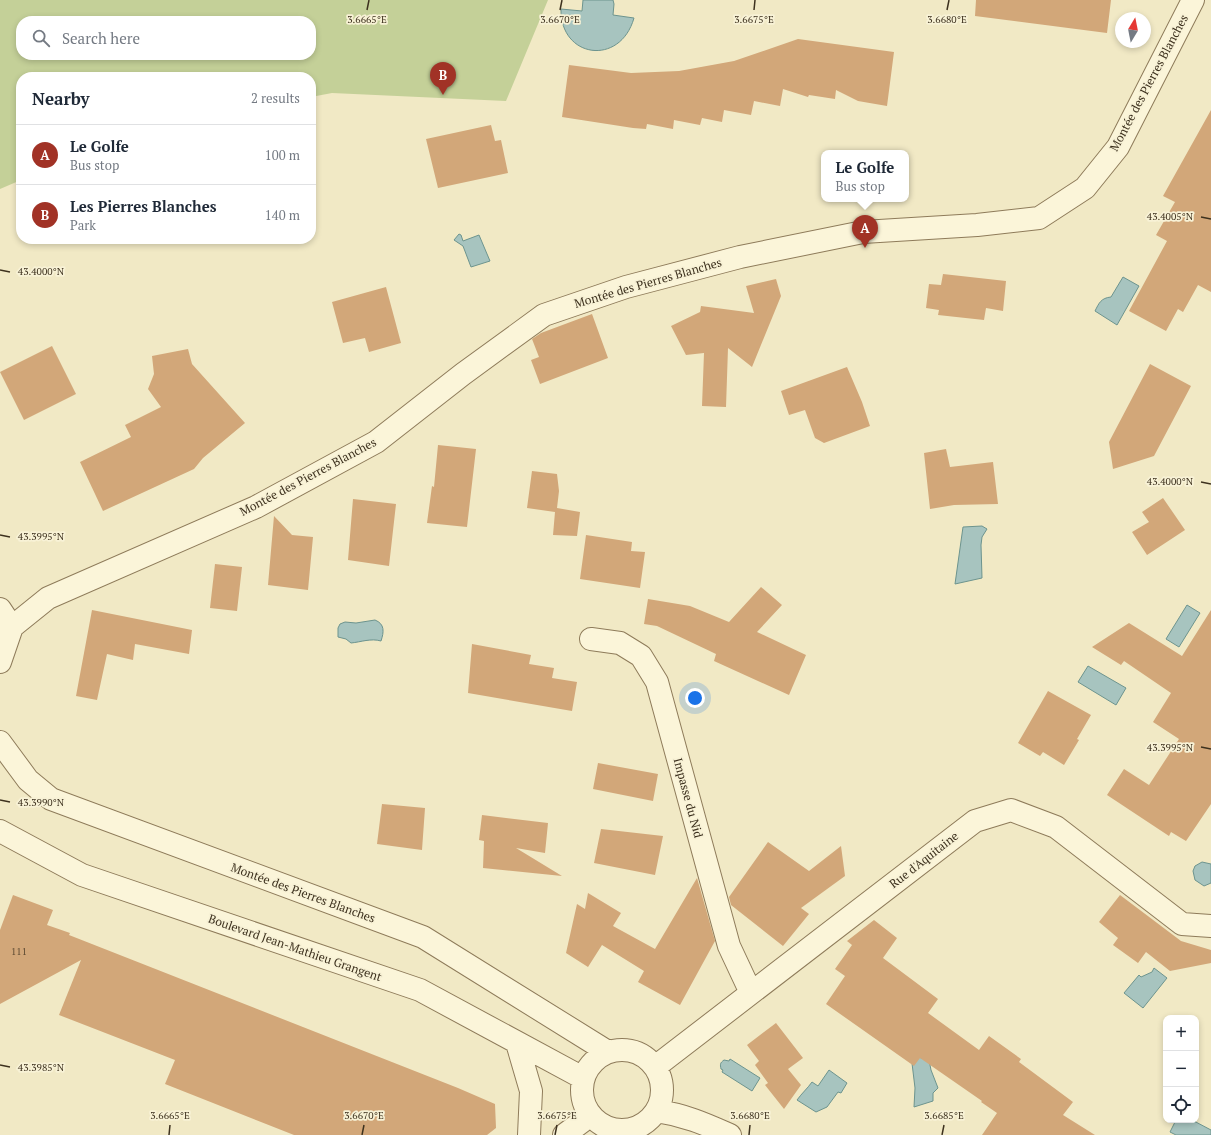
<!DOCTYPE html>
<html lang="en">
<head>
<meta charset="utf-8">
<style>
  :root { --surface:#fff; --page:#f6f6f7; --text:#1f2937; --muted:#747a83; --line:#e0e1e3; --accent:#a13226 }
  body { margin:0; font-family:"PT Serif",serif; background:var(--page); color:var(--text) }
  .controls { position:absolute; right:12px; bottom:12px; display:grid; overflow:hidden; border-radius:8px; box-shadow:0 2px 6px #0003 }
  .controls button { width:36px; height:36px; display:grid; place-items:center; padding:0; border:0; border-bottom:1px solid var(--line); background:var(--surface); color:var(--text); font:20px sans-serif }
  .compass { position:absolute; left:1115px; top:12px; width:36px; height:36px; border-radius:50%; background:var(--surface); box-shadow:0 2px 6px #0003; rotate:10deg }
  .you { position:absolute; left:695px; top:698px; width:14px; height:14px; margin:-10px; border:3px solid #fff; border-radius:50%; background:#1a73e8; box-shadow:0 0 0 6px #1a73e833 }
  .badge { display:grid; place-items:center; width:26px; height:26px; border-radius:50%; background:var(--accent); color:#fff; font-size:13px; font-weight:700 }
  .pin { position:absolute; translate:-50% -33px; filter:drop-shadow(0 1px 2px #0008) }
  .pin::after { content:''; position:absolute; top:21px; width:14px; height:12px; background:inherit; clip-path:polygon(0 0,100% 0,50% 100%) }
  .popup { position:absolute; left:821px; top:150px; width:88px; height:52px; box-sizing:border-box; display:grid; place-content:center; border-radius:8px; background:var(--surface); filter:drop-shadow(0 1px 3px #0005); font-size:13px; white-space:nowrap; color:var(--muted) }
  .popup b { font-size:15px; color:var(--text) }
  .popup::after { content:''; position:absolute; left:50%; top:100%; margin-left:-8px; border:8px solid transparent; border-top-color:var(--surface) }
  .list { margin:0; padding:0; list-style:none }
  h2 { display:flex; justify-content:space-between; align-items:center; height:52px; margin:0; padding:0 16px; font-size:17px }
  h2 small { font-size:13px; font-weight:400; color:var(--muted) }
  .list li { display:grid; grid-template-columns:26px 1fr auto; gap:12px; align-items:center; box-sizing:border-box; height:60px; padding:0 16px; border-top:1px solid var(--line) }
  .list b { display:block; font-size:15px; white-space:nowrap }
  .list p { margin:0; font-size:13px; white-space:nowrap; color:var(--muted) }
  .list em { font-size:13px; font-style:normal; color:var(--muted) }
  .icon { flex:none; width:22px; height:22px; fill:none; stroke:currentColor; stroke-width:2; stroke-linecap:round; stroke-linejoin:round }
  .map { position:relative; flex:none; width:1211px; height:1135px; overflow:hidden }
  .search { position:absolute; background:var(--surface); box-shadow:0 2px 6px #0003; left:16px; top:16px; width:300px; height:44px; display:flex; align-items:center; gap:10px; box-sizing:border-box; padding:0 14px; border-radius:16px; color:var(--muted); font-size:15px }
  .panel { position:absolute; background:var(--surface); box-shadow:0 2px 6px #0003; left:16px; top:72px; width:300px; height:172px; border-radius:16px }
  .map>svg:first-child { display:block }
  .green { fill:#c4d098; fill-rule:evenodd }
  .water { fill:#a7c4bf; stroke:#6d948e }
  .building { fill:#d2a779 }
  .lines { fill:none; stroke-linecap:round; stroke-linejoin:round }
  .minor-casing { stroke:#8e7b5a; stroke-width:24 }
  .minor { stroke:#fbf5d9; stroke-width:22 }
  .ticks { fill:none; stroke:#3d311e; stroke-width:1.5 }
  .labels { text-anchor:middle; stroke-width:3.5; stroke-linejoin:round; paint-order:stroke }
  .number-label { font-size:10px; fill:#624e35 }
  .street-label { font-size:12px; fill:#3d311e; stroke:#f8f2d6 }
  .ticks-label { font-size:10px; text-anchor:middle; fill:#3d311e; stroke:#f8f2d6; stroke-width:3.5; stroke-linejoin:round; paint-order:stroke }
</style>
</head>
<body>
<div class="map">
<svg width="1211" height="1135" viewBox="0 0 1211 1135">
  <rect width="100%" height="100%" fill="#f1e9c5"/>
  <path class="green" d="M0 0H548L506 101 332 93 311 97V77H21V180L0 189ZM21 21H311V55H21Z"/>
  <path class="water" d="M583 0H613L614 4 613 15 634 18C620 67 560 58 561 9L582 11Z
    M459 234 461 235 463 241 479 235 490 261 471 267 463 246 454 240Z
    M1123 277 1139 286 1117 325 1095 311C1099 303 1101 298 1111 297Z
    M982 526 987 529 982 537 981 545 982 578 955 584 963 527Z
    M1187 605 1200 613 1179 647 1166 639Z
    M375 620C385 624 384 632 381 641 371 638 361 642 351 643L346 639 338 637V628L340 624 345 622 356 623Z
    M1088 666 1126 688 1116 705 1078 682Z
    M1202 862 1211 864V883L1204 886 1195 880 1193 871 1195 866Z
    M1154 968 1167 978 1143 1008 1124 993 1139 975 1141 977 1152 972Z
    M911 1055 929 1060 931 1070 938 1088 933 1093V1101L914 1107 915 1088Z
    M730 1059 760 1078 752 1091 722 1072 723 1070 721 1069C720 1064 720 1063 724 1060L729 1061Z
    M829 1070 847 1083 841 1093 838 1092 827 1107 816 1112 797 1100C802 1093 807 1089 812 1082L818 1086Z
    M1176 1120H1192L1211 1130V1135H1176L1170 1132Z"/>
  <path class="building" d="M976 0H1111L1107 33 975 16Z
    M798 39 894 52 887 106 858 101 836 90 835 99 809 95 808 97 783 89 780 106 754 101 751 115 724 110 722 122 702 118 700 125 674 120 673 129 647 124 646 129 633 128 562 117 569 65 631 73 679 71 734 61Z
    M1211 110V292L1198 285 1183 312 1178 309 1166 331 1129 311 1167 241 1156 235 1175 202 1163 196Z
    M491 125 495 141 501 140 508 173 438 188 426 139Z
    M943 274 1006 281 1003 311 986 308 984 320 938 315 939 310 926 308 929 284 941 285Z
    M776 279 781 296 752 367 728 348 726 407 702 406 704 353 686 355 671 326 700 312 701 306 754 313 746 286Z
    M386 287 401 343 369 352 365 338 343 343 332 302Z
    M592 314 608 358 540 384 531 360 539 357 532 339 541 333Z
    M52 346 76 394 24 420 0 372Z
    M188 349 192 364 245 423 203 458 194 469 103 511 80 462 131 437 125 425 161 407 148 389 154 374 152 356Z
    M1150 364 1191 386 1154 456 1113 469 1109 442Z
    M847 367 862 402 870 426 824 443 815 438 805 410 789 415 781 391Z
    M438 445 476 449 467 527 427 523 432 486 434 487Z
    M946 449 950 467 993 462 998 504 954 505 930 509 924 453Z
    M532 471 557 474 559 491 557 508 580 512 577 536 553 535 555 512 527 508Z
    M1163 498 1185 530 1147 555 1132 532 1149 522 1142 512Z
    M353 499 396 504 389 566 348 560Z
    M274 516 292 535 313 537 308 590 268 585Z
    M586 535 632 542 631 551 645 552 640 588 580 579Z
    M215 564 242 567 237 611 210 608Z
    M761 587 782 605 757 632 806 655 789 695 714 661 716 654 657 626 644 624 648 599 690 606 729 622Z
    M92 610 192 630 189 654 135 644 133 660 107 654 97 700 76 696Z
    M1211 610V804L1186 841 1171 832 1169 836 1107 795 1124 769 1149 785 1179 739 1153 722 1171 693 1124 661 1121 665 1092 647 1129 623 1182 656Z
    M472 644 531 655 529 664 554 668 552 678 577 682 572 711 468 693Z
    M1048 691 1091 715 1077 739 1079 740 1064 765 1043 752 1040 756 1018 743Z
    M598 763 658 774 653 801 593 789Z
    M382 804 425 808 422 850 377 844Z
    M482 815 548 823 545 853 516 848 562 876 483 868 484 841 479 840Z
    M601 829 663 836 655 875 594 863Z
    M768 842 809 871 841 846 845 876 801 908 809 914 783 946 731 905 729 897Z
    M697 878 715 941 680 1005 638 982 644 971 602 945 588 967 566 953 577 904 585 909 588 893 621 913 613 926 655 949Z
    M13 895 53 910 47 925 70 933 69 935 458 1088 495 1104 496 1128 487 1135H294L165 1084 175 1060 59 1015 81 960 0 1004V930Z
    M1120 895 1181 941 1211 950V963L1170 971 1146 952 1138 963 1113 945 1118 938 1099 922Z
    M874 920 897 938 883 958 938 999 928 1013 979 1050 989 1036 1021 1059 1019 1062 1073 1102 1063 1115 1095 1135H982L997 1113 981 1102 982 1101 920 1058 914 1066 826 1004 845 976 835 969 852 945 847 941Z
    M776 1023 803 1058 788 1069 801 1085 784 1109 765 1085 768 1083 755 1065 759 1061 747 1045Z"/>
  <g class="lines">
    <g class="minor-casing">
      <path id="minor" d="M0 609 12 627
        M591 639 620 643 641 656 657 682 729 946 751 993
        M0 662 12 627 48 598 256 507 376 442 463 374 544 315 626 287 740 257 863 232 977 225 1039 218 1085 188 1118 147 1193 0
        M0 742 28 780 51 799 423 937 608 1052
        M0 831 82 875 420 990 583 1078
        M517 1043 531 1091 529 1135
        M582 1090a40 40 0 1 1 80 0a40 40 0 1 1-80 0Z
        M655 1067 975 821 1011 810 1056 827 1182 924 1211 926
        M657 1111C685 1115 705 1124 730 1135
        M564 1135 591 1115"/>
    </g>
    <use href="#minor" class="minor"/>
  </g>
  <path class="ticks" d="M367 10 369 0M560 10 562 0M754 10 755 0M947 10 949 0M1201 217 1211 219M0 270 10 272M1201 482 1211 484M0 535 10 537M1201 747 1211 749M0 800 10 802M0 1065 10 1067M169 1135 170 1125M362 1135 364 1125M555 1135 557 1125M749 1135 750 1125M942 1135 944 1125"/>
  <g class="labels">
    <g class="number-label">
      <text x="19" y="955">111</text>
    </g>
    <g class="street-label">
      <text transform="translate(1149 83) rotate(-62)" y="4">Montée des Pierres Blanches</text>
      <text transform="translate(648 283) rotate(-16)" y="4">Montée des Pierres Blanches</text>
      <text transform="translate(308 477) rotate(-28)" y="4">Montée des Pierres Blanches</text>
      <text transform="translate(688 798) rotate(75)" y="4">Impasse du Nid</text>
      <text transform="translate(924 860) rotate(-38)" y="4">Rue d'Aquitaine</text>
      <text transform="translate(303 893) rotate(20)" y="4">Montée des Pierres Blanches</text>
      <text transform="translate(295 948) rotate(19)" y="4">Boulevard Jean-Mathieu Grangent</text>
    </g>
  </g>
  <g class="ticks-label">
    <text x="367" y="23">3.6665°E</text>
    <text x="560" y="23">3.6670°E</text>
    <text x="754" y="23">3.6675°E</text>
    <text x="947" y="23">3.6680°E</text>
    <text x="1170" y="220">43.4005°N</text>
    <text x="41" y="275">43.4000°N</text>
    <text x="1170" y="485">43.4000°N</text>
    <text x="41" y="540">43.3995°N</text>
    <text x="1170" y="751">43.3995°N</text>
    <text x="41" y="806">43.3990°N</text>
    <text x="41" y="1071">43.3985°N</text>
    <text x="170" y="1119">3.6665°E</text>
    <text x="364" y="1119">3.6670°E</text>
    <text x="557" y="1119">3.6675°E</text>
    <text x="750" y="1119">3.6680°E</text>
    <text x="944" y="1119">3.6685°E</text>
  </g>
</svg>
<div class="controls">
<button>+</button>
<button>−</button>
<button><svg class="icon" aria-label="locate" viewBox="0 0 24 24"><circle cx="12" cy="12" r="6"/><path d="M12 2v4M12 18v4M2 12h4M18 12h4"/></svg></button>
</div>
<svg class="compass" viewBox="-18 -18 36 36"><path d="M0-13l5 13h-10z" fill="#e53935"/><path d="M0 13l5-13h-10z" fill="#747a83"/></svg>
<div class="you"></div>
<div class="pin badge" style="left:865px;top:248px">A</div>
<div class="popup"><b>Le Golfe</b>Bus stop</div>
<div class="pin badge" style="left:443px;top:95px">B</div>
<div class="search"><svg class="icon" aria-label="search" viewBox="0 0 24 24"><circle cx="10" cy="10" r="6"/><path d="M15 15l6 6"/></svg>Search here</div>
<section class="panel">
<h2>Nearby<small>2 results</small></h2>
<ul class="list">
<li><span class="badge">A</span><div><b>Le Golfe</b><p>Bus stop</p></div><em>100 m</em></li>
<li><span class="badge">B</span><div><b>Les Pierres Blanches</b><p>Park</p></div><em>140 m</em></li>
</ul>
</section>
</div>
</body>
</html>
